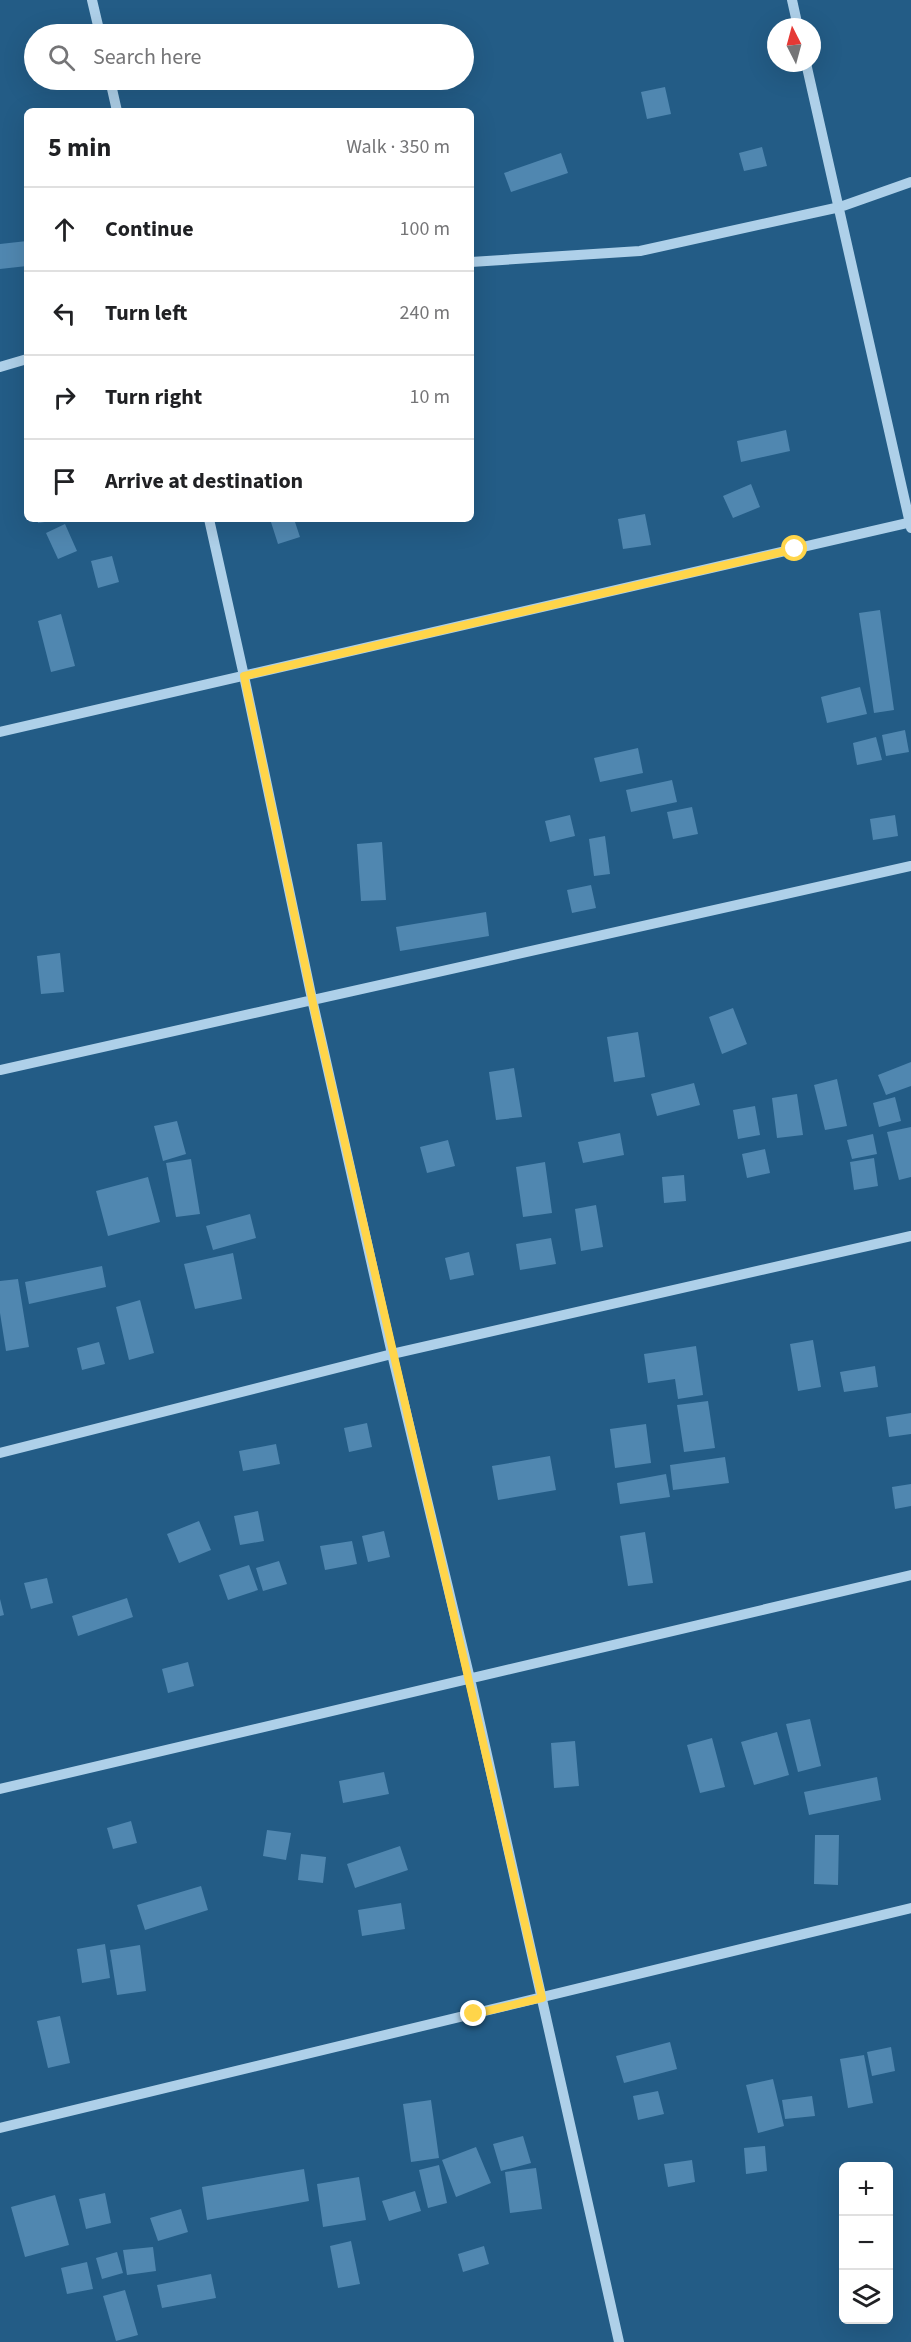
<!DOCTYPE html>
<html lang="en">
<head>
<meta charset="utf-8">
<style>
  :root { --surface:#fff; --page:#f6f6f6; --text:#202124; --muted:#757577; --line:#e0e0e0 }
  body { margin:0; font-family:"Source Sans 3",sans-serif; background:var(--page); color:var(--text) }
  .controls { position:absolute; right:18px; bottom:18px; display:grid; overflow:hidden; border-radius:9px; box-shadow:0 6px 24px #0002 }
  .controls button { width:54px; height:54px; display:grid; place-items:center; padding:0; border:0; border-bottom:2px solid var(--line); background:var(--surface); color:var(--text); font:30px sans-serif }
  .compass { position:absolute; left:767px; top:18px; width:54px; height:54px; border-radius:50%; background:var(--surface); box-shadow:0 6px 24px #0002; rotate:354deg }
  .stop { position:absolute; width:18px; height:18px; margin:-14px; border:4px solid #ffd54a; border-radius:50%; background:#fff }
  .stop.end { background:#ffd54a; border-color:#fff; box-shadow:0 2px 6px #0008 }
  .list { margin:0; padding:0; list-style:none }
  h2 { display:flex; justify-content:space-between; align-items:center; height:78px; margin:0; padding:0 24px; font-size:26px }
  h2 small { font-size:20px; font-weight:400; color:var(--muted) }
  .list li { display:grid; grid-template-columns:39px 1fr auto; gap:18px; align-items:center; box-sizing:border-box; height:84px; padding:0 24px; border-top:2px solid var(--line) }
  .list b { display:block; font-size:22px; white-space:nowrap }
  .list em { font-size:20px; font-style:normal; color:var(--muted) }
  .icon { flex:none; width:33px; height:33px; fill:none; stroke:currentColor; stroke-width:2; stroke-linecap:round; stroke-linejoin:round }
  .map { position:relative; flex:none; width:911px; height:2342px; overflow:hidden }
  .search { position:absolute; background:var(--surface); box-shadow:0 6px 24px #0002; left:24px; top:24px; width:450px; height:66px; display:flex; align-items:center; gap:15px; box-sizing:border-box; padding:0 21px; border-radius:33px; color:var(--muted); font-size:22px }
  .panel { position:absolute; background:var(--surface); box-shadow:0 6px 24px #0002; left:24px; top:108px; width:450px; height:414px; border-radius:9px }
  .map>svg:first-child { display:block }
  .building { fill:#5087b0 }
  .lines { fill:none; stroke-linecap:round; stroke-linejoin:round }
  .minor { stroke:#aed0e9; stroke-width:10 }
  .route { stroke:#ffd54a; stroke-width:8 }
</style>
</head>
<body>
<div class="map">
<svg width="911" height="2342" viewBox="0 0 911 2342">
  <rect width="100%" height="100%" fill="#235c86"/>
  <path class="building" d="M665 87 671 114 647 119 641 92Z
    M762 147 767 166 744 171 739 153Z
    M561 153 568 173 511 192 504 173Z
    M27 241V266L0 269V244Z
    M786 430 790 451 741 462 737 441Z
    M751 484 760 507 733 518 723 496Z
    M645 514 651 545 623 549 618 519Z
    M37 519H58V520L38 523Z
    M270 519H294L300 537 278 544Z
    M65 524 77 551 58 559 46 533Z
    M112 556 119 582 98 588 91 561Z
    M880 610 894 710 874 713 859 613Z
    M61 614 75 666 51 672 38 621Z
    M860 687 867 714 827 723 821 697Z
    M905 730 909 752 886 756 882 735Z
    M876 737 882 760 857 765 853 743Z
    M638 748 643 773 600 782 594 758Z
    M672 780 677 802 631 812 626 790Z
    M692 807 698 834 673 839 667 812Z
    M570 815 575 836 550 842 545 821Z
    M895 815 898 836 873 840 870 819Z
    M605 836 610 874 594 876 589 839Z
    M382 842 386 900 361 901 357 844Z
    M591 885 596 908 572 913 567 890Z
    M486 912 489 936 400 951 396 927Z
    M60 953 64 992 41 994 37 956Z
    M733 1008 747 1044 722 1054 709 1017Z
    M638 1032 645 1077 614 1082 607 1037Z
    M911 1062V1086L886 1095 878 1075Z
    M514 1068 522 1117 496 1120 489 1072Z
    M837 1079 847 1126 825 1130 814 1085Z
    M694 1083 700 1105 657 1116 651 1094Z
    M797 1094 803 1135 777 1138 772 1098Z
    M895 1097 901 1121 879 1127 873 1103Z
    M755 1106 760 1135 738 1139 733 1110Z
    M177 1121 186 1154 163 1161 154 1126Z
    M911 1127V1177L899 1180 887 1132Z
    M620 1133 624 1155 583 1163 578 1142Z
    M873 1134 877 1154 852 1159 847 1140Z
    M448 1140 455 1166 427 1173 420 1147Z
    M765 1149 770 1173 747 1178 742 1154Z
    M874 1158 878 1186 854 1190 850 1162Z
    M191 1159 200 1214 176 1217 166 1163Z
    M545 1162 552 1213 523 1217 516 1167Z
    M684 1175 686 1201 664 1203 662 1177Z
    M148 1177 160 1222 108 1236 96 1191Z
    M596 1205 603 1247 581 1251 575 1209Z
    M250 1214 256 1238 213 1250 206 1226Z
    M551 1238 556 1264 520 1270 516 1244Z
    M469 1252 474 1275 450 1280 445 1258Z
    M233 1253 242 1299 195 1309 184 1264Z
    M102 1266 106 1287 29 1304 25 1282Z
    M18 1279 29 1347 6 1351 0 1313V1281Z
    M140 1300 154 1353 129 1360 116 1307Z
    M813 1340 821 1387 798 1391 790 1344Z
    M99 1342 105 1364 82 1370 77 1348Z
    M696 1346 703 1395 678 1399 675 1379 648 1383 644 1354Z
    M875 1366 878 1387 844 1392 840 1372Z
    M708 1401 715 1448 684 1452 677 1405Z
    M911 1413V1434L889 1437 886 1417Z
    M367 1423 372 1447 349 1452 344 1428Z
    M646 1424 651 1463 615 1468 610 1429Z
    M276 1444 280 1464 243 1471 239 1451Z
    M550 1456 556 1490 498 1500 492 1466Z
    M725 1457 729 1483 673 1490 670 1465Z
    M666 1474 670 1497 620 1504 617 1483Z
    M911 1484V1506L895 1509 892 1487Z
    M258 1511 264 1541 240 1545 234 1516Z
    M199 1521 211 1550 179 1563 167 1534Z
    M384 1531 390 1557 368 1562 362 1536Z
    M645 1532 653 1583 628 1586 620 1536Z
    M352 1541 357 1564 325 1570 320 1546Z
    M279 1561 287 1584 263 1591 256 1568Z
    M249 1565 258 1590 228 1600 219 1575Z
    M47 1578 53 1603 31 1609 24 1583Z
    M127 1598 133 1617 78 1636 72 1616Z
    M0 1599 4 1615 0 1616Z
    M188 1662 194 1686 168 1693 162 1669Z
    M810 1719 821 1766 798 1772 786 1724Z
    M777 1732 789 1775 754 1785 741 1742Z
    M712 1738 725 1787 700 1793 687 1745Z
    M575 1741 579 1786 554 1788 551 1743Z
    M384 1772 389 1794 343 1803 339 1781Z
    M877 1777 881 1800 809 1815 804 1792Z
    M131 1821 137 1843 113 1849 107 1828Z
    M267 1830 291 1833 286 1860 263 1856Z
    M815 1835H839L838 1885 814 1884Z
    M400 1846 408 1870 355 1888 347 1864Z
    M301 1854 326 1857 323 1883 298 1880Z
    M201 1886 208 1910 145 1930 137 1905Z
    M401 1903 405 1929 362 1936 358 1910Z
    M105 1944 110 1978 82 1983 77 1949Z
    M140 1945 146 1991 117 1995 110 1950Z
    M60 2016 70 2063 48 2068 37 2021Z
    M670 2042 677 2069 624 2083 616 2056Z
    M891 2047 895 2071 872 2076 867 2052Z
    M864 2055 873 2103 848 2108 840 2059Z
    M773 2079 784 2126 758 2133 746 2085Z
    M658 2091 664 2114 638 2120 633 2096Z
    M812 2096 815 2116 785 2119 782 2100Z
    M431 2100 439 2158 411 2162 403 2104Z
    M523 2136 531 2163 501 2171 493 2144Z
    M765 2146 767 2171 746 2174 744 2148Z
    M476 2147 491 2183 456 2197 442 2160Z
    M692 2160 695 2182 668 2187 664 2164Z
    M439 2165 447 2203 428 2208 419 2170Z
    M536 2168 542 2209 510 2213 505 2172Z
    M304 2169 309 2201 207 2220 202 2187Z
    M359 2177 366 2220 323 2227 317 2184Z
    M415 2191 421 2211 389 2221 382 2201Z
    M105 2193 111 2223 86 2229 79 2199Z
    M55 2195 69 2245 25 2257 11 2207Z
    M181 2209 188 2232 158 2241 150 2218Z
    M351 2241 360 2284 338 2288 330 2246Z
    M484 2246 489 2264 463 2272 458 2254Z
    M153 2247 156 2271 127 2275 123 2250Z
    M117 2252 123 2273 102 2279 96 2258Z
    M87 2262 93 2289 67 2294 61 2268Z
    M211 2274 216 2298 162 2308 157 2285Z
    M125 2290 138 2335 116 2341 103 2296Z"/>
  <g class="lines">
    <path class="minor" d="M92 0 100 34
      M792 0 798 27
      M806 63 911 528
      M110 80 117 111
      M471 262 640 251 840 207 911 182
      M0 367 27 359
      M209 519 244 676 312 999 392 1354 470 1679 619 2342
      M0 732 911 522
      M0 1070 911 866
      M0 1453 392 1354 911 1236
      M0 1789 911 1575
      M0 2128 911 1908"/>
  </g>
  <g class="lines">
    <path class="route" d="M474 2014 542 1998 317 1022 244 676 795 549"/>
  </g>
</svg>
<div class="controls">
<button>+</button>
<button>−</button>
<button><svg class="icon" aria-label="layers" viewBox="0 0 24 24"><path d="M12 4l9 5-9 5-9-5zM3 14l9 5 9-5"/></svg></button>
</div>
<svg class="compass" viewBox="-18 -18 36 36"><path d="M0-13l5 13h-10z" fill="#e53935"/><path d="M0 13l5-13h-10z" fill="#757577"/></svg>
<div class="stop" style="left:795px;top:549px"></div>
<div class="stop end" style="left:474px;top:2014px"></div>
<div class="search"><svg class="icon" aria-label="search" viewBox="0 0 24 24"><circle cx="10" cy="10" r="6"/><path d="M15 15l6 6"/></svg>Search here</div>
<section class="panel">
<h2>5 min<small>Walk · 350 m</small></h2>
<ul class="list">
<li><svg class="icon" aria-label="ahead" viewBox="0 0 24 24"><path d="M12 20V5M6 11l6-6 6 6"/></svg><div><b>Continue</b></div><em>100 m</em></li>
<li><svg class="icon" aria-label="left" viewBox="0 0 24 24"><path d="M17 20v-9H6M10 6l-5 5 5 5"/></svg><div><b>Turn left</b></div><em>240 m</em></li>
<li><svg class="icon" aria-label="right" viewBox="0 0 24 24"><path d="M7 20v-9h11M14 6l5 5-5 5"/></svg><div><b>Turn right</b></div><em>10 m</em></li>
<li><svg class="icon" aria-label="arrive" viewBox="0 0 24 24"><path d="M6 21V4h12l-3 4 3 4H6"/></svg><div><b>Arrive at destination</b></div></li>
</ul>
</section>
</div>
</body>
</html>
